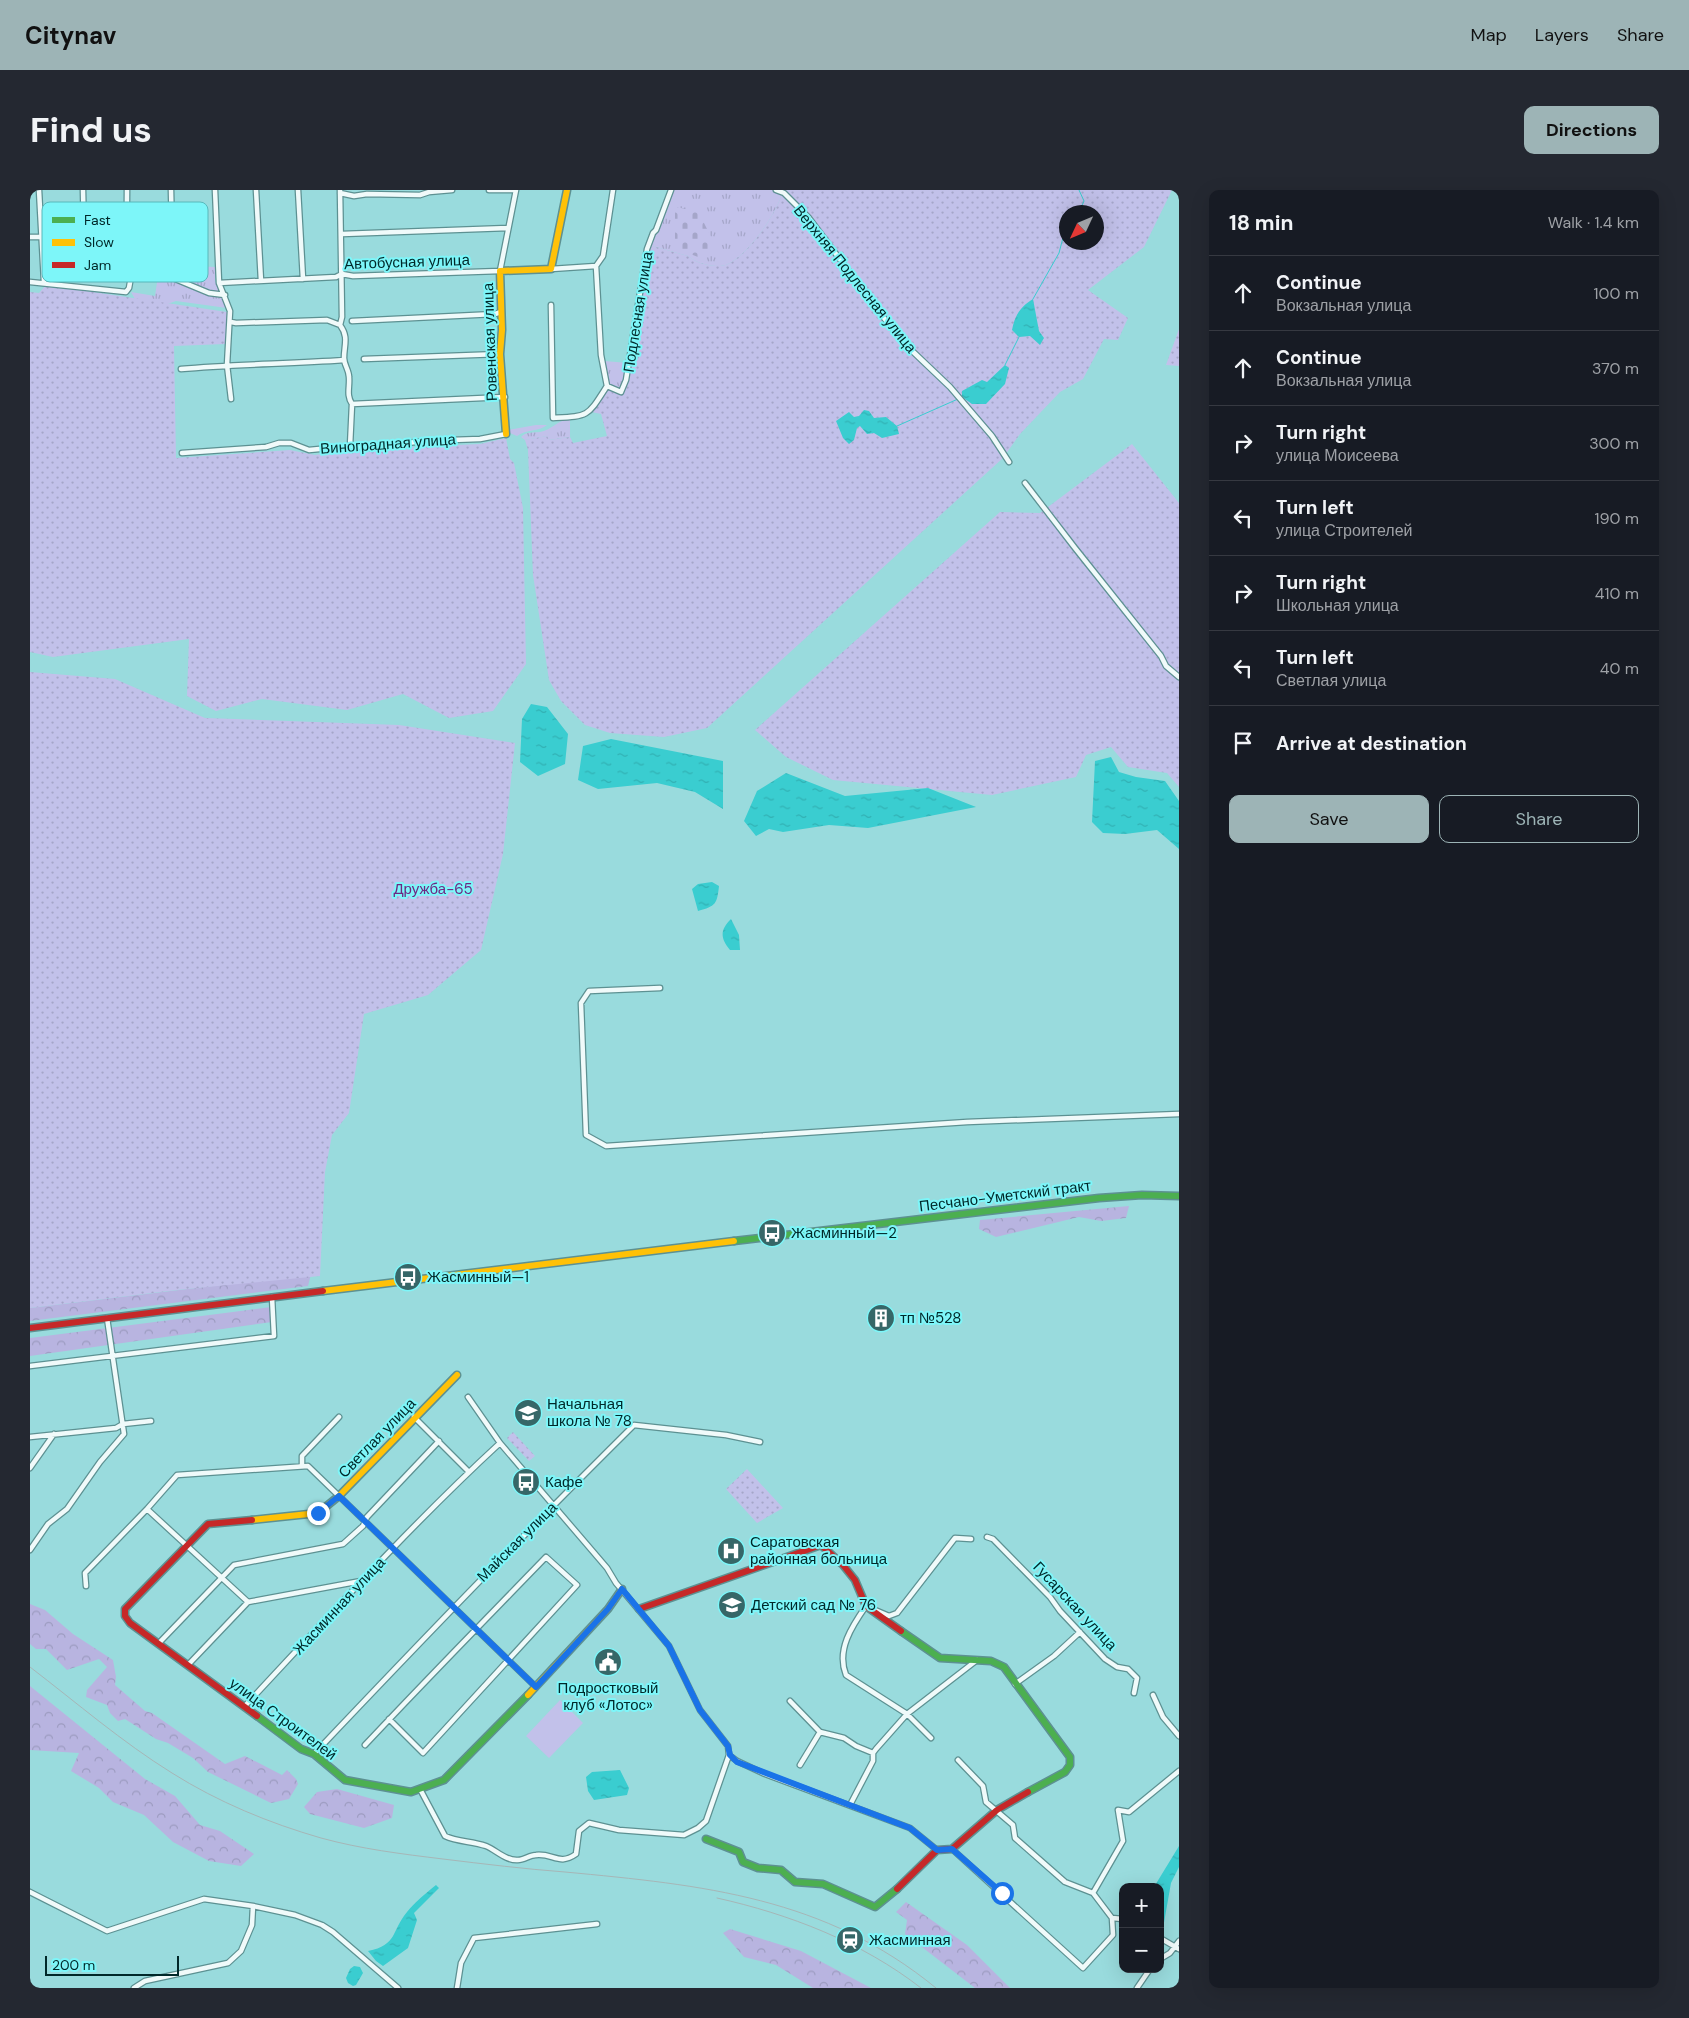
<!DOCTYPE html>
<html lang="en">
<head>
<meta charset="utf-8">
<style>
  :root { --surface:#171b24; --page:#242831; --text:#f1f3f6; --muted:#9ea1a6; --line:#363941; --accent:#9db4b6 }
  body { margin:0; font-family:"DM Sans",sans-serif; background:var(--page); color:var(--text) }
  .controls { position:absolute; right:15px; bottom:15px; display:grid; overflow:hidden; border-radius:10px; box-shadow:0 5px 20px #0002 }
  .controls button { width:45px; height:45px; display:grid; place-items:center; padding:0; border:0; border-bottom:1px solid var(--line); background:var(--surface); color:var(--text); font:25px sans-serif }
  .compass { position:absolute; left:1029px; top:15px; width:45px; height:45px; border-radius:50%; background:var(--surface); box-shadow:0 5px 20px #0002; rotate:226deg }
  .scale { position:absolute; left:15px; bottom:12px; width:134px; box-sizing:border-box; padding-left:5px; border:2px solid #002829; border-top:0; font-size:14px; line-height:18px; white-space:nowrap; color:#002829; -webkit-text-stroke:4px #7df6f9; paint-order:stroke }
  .stop { position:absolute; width:15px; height:15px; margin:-11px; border:4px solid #1a73e8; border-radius:50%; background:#fff }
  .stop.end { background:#1a73e8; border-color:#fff; box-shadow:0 1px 5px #0008 }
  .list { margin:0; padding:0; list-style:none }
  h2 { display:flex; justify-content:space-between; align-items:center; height:65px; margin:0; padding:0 20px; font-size:21px }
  h2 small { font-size:16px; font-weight:400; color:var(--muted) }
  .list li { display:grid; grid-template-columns:32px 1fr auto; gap:15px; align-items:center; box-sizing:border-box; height:75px; padding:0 20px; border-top:1px solid var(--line) }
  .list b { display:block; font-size:19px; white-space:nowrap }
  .list p { margin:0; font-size:16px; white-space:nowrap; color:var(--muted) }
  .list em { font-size:16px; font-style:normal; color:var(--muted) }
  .actions { display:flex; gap:10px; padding:15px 20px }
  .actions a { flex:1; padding:11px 0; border:1px solid var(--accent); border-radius:10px; text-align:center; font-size:18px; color:var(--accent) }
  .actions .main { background:var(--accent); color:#111 }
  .icon { flex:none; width:28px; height:28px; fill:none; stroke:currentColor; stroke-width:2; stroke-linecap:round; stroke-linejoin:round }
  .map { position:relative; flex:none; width:1149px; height:1798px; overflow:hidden; border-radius:10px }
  header { display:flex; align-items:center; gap:30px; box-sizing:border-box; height:70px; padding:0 25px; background:var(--accent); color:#111 }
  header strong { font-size:24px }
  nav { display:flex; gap:28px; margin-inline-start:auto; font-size:18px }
  .intro { display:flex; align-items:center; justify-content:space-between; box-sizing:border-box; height:120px; padding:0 30px }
  h1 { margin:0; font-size:35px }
  .button { padding:12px 22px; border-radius:10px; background:var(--accent); color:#111; font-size:18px; font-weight:700 }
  main { display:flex; gap:30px; padding:0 30px }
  aside { flex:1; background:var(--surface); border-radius:10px; box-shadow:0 5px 20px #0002 }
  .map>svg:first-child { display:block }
  .grass { fill:url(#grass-tufts) }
  .forest { fill:url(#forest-crowns) }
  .cemetery { fill:url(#cemetery-stones) }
  .park { fill:url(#park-dots); fill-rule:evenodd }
  .pitch { fill:#c2c1ea }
  .water { fill:url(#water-ripples) }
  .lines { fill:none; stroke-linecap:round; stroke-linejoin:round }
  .stream { stroke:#3acdd0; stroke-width:1 }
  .street-casing { stroke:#5d9192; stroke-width:7 }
  .fast-casing { stroke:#5d9192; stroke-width:9 }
  .slow-casing { stroke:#5d9192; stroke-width:9 }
  .jam-casing { stroke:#5d9192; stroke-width:9 }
  .street { stroke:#f0fafa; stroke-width:4.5 }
  .fast { stroke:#4caf50; stroke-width:6 }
  .slow { stroke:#ffc107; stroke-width:6 }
  .jam { stroke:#c62828; stroke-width:6 }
  .rail { stroke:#a6b6b7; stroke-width:1 }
  .route { stroke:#1a73e8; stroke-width:6 }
  .labels { text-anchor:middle; stroke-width:4; stroke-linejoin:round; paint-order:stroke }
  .street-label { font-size:15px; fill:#002829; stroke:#7df6f9 }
  .park-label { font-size:15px; fill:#6e2782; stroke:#7df6f9 }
  .poi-label { font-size:15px; fill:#002829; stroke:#7df6f9; text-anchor:start }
  .key { fill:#7df6f9; stroke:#58b8bb; stroke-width:1 }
  .key-label { font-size:14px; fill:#002829 }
</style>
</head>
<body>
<header>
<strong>Citynav</strong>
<nav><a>Map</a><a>Layers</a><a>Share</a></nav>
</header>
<div class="intro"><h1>Find us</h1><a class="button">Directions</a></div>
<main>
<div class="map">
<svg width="1149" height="1798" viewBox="0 0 1149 1798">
  <defs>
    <pattern id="grass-tufts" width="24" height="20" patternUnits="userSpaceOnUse" patternTransform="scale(1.25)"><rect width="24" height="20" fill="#c2c1ea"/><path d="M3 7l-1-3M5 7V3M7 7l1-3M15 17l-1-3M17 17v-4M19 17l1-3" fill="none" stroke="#a5a6c9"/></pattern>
    <pattern id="forest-crowns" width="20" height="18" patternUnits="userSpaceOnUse" patternTransform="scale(1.25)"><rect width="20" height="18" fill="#b8b4e0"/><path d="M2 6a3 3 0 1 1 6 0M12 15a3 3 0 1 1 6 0" fill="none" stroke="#9c9bc0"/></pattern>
    <pattern id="cemetery-stones" width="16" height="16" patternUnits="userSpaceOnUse" patternTransform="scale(1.25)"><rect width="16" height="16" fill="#c2c1ea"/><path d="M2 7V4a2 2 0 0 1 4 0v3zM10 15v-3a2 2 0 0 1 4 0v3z" fill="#a5a6c9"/></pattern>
    <pattern id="park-dots" width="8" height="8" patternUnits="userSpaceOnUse" patternTransform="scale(1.25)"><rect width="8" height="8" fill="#c2c1ea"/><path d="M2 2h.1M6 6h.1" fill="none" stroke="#a5a6c9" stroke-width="1.8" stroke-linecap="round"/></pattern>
    <pattern id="water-ripples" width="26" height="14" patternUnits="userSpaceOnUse" patternTransform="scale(1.25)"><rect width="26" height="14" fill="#3acdd0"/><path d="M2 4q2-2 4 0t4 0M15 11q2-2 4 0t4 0" fill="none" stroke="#31b0b3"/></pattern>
  </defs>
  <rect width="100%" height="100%" fill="#99dbdd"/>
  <path class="grass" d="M641 0H753C748 22 719 64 698 74 687 79 667 74 658 66L619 55Z
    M121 74 185 77V91L197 118 146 111 137 114 105 109 101 102 125 106 128 86Z
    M574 171 598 173 594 193 588 200 577 194Z
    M540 228V247L518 250 517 246 495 250 491 247C497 241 503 243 510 242 521 240 527 231 540 228Z
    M506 235H517C508 242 497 239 487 246L480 243 478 240Z"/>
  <path class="forest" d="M1099 1016 1096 1028 1071 1031 1049 1027 966 1047 949 1039 950 1030Z
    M281 1084 278 1096 0 1131V1118Z
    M241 1117 242 1132 0 1166V1148Z
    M0 1414 15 1420 43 1444 83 1470 86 1487 85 1495 115 1521 122 1523 195 1574 215 1566 252 1585 257 1580 266 1589 268 1594 259 1609 241 1613 178 1582 163 1568 138 1553 126 1549 95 1529 88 1531 80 1523 77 1515 56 1507 57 1500 77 1477 69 1469 37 1480 16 1459H6L0 1454Z
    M0 1496 115 1589 145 1606 170 1635 190 1641 224 1664 211 1676 179 1671 143 1652 114 1625 83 1612 69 1598 41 1581 49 1563 0 1560Z
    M307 1599 364 1615 362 1628 334 1638 280 1624 274 1617 287 1602Z
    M876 1712 937 1755 980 1798H945L875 1744 877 1730 866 1722Z
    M700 1739 771 1761 841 1798H783L746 1775 714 1767 693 1743Z"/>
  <path class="cemetery" d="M645 17 668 21 683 51 682 63 668 67 645 58Z"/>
  <path class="park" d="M753 0H1142L1114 57 1058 100 1098 128 1088 150 1074 149 1053 189 1030 202 990 244 973 268 677 538 634 547 580 543 555 535 531 511 519 490 503 385 498 260 495 250 517 246 519 250 540 247 543 253 577 246 571 224 562 222 577 199 594 203 619 55 658 66C667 74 687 79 698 74 719 64 748 22 753 0ZM1036 22H1066V52H1036Z
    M16 95 197 122 196 154 144 156 146 268 260 260 285 265 321 260 450 254 476 248 480 269 484 273 493 318 496 474 463 521 419 528 373 504 317 520 232 509 186 521 157 506 159 449 23 467 0 462V102L9 103Z
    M1149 139V176L1136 175Z
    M1102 254 1149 313V597L1137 583 1098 577 1081 557 1056 565 1046 587 962 605 803 590 756 567 725 540 970 322 1010 323Z
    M0 482 85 489 175 528 369 535 485 553 473 664 451 760 398 805 334 824 319 923 302 945 295 982 290 1086 147 1100 0 1118Z
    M483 1242 505 1266 499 1271 477 1248Z
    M717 1279 753 1318 727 1333 696 1299Z"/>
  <path class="pitch" d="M530 1510 553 1533 519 1568 496 1546Z"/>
  <path class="water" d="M1003 109 1009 141 1014 148 1010 155 1000 146 989 147 982 140C985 125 990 117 1003 109Z
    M975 175 979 178 975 194 956 214H942L932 207V201L952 190 957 192Z
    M834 220 839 221 844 228 856 227 867 236 869 244 852 248 844 243 837 244 830 236 827 238 824 250 819 254 813 248 806 231 819 222 824 227 829 226Z
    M501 514 517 517 538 544 535 574 508 586 490 572 492 529Z
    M581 549 693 571V619L665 602 627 593 568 599 548 590 553 556Z
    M1081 567 1089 582 1106 587 1135 591 1149 611V659L1127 640 1095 644 1073 643 1062 632 1065 571Z
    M756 583 815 606 898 598 946 617 838 638 799 635 753 642 739 639 726 646 714 631 727 601Z
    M682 692 689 696C687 714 686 716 668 721L662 699 668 694Z
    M701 729 709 745 710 760H700C690 748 690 740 701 729Z
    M590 1580 599 1598 597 1605 564 1610 558 1601 556 1587 562 1582Z
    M1149 1656V1677L1141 1693 1132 1744 1130 1697H1124Z
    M406 1695 409 1698 384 1723 387 1730 378 1758 353 1776 346 1771 338 1761C368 1755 361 1741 377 1722 385 1712 396 1703 406 1695Z
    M324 1776 330 1777 333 1783 326 1795 323 1796 318 1793 316 1788 320 1779Z"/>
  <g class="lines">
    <path class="stream" d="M1049 22 1054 11 1049 0
      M1003 109 1029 63 1036 36
      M975 175 989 147
      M867 236 928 209"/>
    <g class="street-casing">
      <path id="street" d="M9 0 14 92
        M53 0 54 46
        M97 0C97 11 96 57 99 63 102 69 108 73 114 76L179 103 195 105
        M141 0 143 88
        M185 0 189 93 200 121 197 175 201 209
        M226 0 231 91
        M268 0 273 89
        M310 0 312 127 310 135C319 147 314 155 314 168 314 175 319 180 319 187 320 197 316 205 322 214L320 256
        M746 0 754 3 779 28 857 132 877 156 920 197 962 246 979 272
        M310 3 324 6 337 4 390 5 399 2 422 0
        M312 44 478 38
        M0 47H45L98 44
        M521 79 566 76
        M0 92 96 102 99 98 104 70
        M189 93 306 87 312 84 323 86 470 81 486 0H459
        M521 115 523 228C560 226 557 227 577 196L571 165 566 76 573 66 583 0
        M322 131 465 124 471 122
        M201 132 206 133 297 130 310 135
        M334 169 470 164
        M151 179C205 174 260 174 314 170
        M577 196 591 202 596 190 617 59 623 43 626 40 641 0
        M322 214 475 207
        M152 263 236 257 249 253H261L279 260 320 256 339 258 393 251 450 249 476 244
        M995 293 1045 358 1131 466 1136 476 1149 487
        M630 798 559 801 551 813 556 945 576 956 937 932 1149 924
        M0 1176 244 1146 242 1107
        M438 1207 470 1253 577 1378 586 1393 639 1456 670 1520 698 1556 699 1565
        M384 1227 439 1282
        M0 1247 86 1238 93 1234 121 1231
        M272 1276V1266L309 1227
        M0 1278 24 1244
        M117 1319 218 1412
        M957 1347 963 1349 1020 1407 1030 1421 1075 1469 1087 1477 1098 1479 1107 1488 1104 1503
        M0 1360 18 1334 37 1319 70 1272 94 1244 77 1128
        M56 1396 55 1383 117 1319 147 1285 278 1276 506 1497
        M838 1417 836 1416C822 1436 806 1460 816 1485L877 1524 901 1548
        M845 1420 859 1426 867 1423 925 1348 941 1349
        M129 1453 204 1375 313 1354 333 1336 337 1327 409 1251
        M158 1475 218 1412 331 1391
        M985 1494 1024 1466 1050 1442
        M1123 1505 1133 1527 1149 1546
        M760 1511 790 1542 814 1548 826 1556 843 1563
        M214 1517C298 1427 380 1336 470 1253
        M335 1555C395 1491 456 1429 516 1367L547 1395 393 1563 359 1529
        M284 1564C389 1453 495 1343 604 1235L696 1245 730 1252
        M699 1565 707 1571 735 1584 880 1638 907 1660
        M928 1570 953 1596 956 1612 983 1635 985 1648 1035 1692 1063 1703
        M770 1575 790 1542
        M390 1599 415 1646C428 1652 442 1651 456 1656 466 1660 476 1671 488 1670 494 1670 500 1665 506 1665 523 1663 529 1676 546 1664L549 1641 559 1633 589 1640 654 1645 668 1638 676 1631 699 1565
        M820 1615 843 1571V1563L846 1559 877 1524 947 1470
        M922 1659 1053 1778 1083 1745 1082 1728 1063 1703
        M0 1702 77 1741 174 1709 223 1716 265 1725 292 1735 303 1742 368 1798
        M1063 1703 1093 1651 1088 1620 1099 1622 1149 1581
        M1082 1728 1093 1729
        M1130 1748 1149 1759
        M1130 1769 1140 1763 1149 1751
        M104 1798 115 1791 198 1773 211 1761 222 1735 223 1716
        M427 1798 431 1773 444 1748 567 1734
        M1107 1798 1120 1779"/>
    </g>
    <g class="fast-casing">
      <path id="fast" d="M704 1051 1069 1008 1112 1005 1149 1006
        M871 1441 910 1468 961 1471 974 1477 1040 1567V1575L1035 1582 998 1602
        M227 1526 271 1559 284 1564 315 1590 381 1602 414 1590 498 1505
        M676 1649 709 1662 713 1672 728 1678 751 1680 765 1692 793 1694 845 1717 867 1699"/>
    </g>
    <g class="slow-casing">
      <path id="slow" d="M476 244 470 164 472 140 470 81 521 79 537 0
        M293 1101 704 1051
        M222 1330 288 1323 309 1306 427 1185
        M498 1505 578 1419 592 1399"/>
    </g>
    <g class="jam-casing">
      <path id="jam" d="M0 1138 293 1101
        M222 1330 178 1334 95 1419V1426L100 1433 227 1526
        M609 1419 791 1355 813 1375 825 1390 836 1416 871 1441
        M867 1699 907 1660 922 1659 967 1620 998 1602"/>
    </g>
    <use href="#street" class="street"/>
    <use href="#fast" class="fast"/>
    <use href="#slow" class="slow"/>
    <use href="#jam" class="jam"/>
    <path class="rail" d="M0 1477C47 1513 92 1552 142 1583 188 1612 239 1633 291 1648 331 1659 372 1664 413 1669 454 1674 495 1679 535 1682 673 1695 795 1707 906 1798
      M687 1708C759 1724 832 1752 891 1798"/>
  </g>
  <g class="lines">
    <path class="route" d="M288 1323 309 1306 506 1497 578 1419 592 1399 639 1456 670 1520 698 1556 700 1565 707 1572 880 1638 907 1660 922 1659 972 1703"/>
  </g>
  <defs>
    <g id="bus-disc" transform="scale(1.4375)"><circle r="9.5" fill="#366768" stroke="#7df6f9"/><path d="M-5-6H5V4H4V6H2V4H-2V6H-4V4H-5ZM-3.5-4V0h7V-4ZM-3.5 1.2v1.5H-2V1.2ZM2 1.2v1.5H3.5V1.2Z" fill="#fff"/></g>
    <g id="building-disc" transform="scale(1.4375)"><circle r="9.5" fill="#366768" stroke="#7df6f9"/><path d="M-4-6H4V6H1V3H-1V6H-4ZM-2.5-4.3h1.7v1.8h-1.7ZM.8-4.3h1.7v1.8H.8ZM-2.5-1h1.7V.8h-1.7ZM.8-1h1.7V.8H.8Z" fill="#fff"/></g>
    <g id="school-disc" transform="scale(1.4375)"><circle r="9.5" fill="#366768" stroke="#7df6f9"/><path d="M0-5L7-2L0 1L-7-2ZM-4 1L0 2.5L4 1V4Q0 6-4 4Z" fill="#fff"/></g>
    <g id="hospital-disc" transform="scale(1.4375)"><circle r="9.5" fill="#366768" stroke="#7df6f9"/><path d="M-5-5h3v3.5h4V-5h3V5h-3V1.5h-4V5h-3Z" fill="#fff"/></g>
    <g id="civic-disc" transform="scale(1.4375)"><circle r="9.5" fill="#366768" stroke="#7df6f9"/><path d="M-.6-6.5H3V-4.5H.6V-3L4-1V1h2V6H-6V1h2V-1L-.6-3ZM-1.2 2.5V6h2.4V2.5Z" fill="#fff"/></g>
    <g id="station-disc" transform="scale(1.4375)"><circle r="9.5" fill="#366768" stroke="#7df6f9"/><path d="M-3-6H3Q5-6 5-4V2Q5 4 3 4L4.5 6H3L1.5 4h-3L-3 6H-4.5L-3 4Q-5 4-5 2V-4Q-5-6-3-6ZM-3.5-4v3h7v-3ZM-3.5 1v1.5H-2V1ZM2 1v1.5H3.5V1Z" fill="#fff"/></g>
  </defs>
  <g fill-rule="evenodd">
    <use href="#bus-disc" x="742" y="1043"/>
    <use href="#bus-disc" x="378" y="1087"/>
    <use href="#building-disc" x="851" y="1128"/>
    <use href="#school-disc" x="498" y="1223"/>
    <use href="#bus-disc" x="496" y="1292"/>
    <use href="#hospital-disc" x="701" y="1361"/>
    <use href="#school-disc" x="702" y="1415"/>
    <use href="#civic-disc" x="578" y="1472"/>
    <use href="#station-disc" x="820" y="1750"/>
  </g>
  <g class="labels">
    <g class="street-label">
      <text transform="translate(377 72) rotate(-2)" y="5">Автобусная улица</text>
      <text transform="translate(825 89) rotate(51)" y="5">Верхняя Подлесная улица</text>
      <text transform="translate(608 122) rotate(-81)" y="5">Подлесная улица</text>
      <text transform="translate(460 152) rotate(-92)" y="5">Ровенская улица</text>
      <text transform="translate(358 254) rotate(-4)" y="5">Виноградная улица</text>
      <text transform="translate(975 1006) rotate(-7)" y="5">Песчано-Уметский тракт</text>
      <text transform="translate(347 1248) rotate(-46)" y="5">Светлая улица</text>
      <text transform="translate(487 1352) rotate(-45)" y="5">Майская улица</text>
      <text transform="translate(309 1416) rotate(-47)" y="5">Жасминная улица</text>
      <text transform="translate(1045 1416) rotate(47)" y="5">Гусарская улица</text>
      <text transform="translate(253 1529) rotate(36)" y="5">улица Строителей</text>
    </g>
    <g class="park-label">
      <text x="403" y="704">Дружба-65</text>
    </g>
    <g class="poi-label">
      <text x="761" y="1048">Жасминный—2</text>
      <text x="397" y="1092">Жасминный—1</text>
      <text x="870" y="1133">тп №528</text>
      <text x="517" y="1219">Начальная<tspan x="517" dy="17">школа № 78</tspan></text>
      <text x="515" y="1297">Кафе</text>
      <text x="720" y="1357">Саратовская<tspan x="720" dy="17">районная больница</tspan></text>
      <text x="721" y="1420">Детский сад № 76</text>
      <text x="578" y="1503" text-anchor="middle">Подростковый<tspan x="578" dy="17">клуб «Лотос»</tspan></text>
      <text x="839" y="1755">Жасминная</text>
    </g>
  </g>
  <rect x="12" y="12" width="166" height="80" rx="8" class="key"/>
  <rect x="22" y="27" width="23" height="6" fill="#4caf50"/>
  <rect x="22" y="49" width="23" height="7" fill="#ffc107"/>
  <rect x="22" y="72" width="23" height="6" fill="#c62828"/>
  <g class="key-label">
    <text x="54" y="35">Fast</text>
    <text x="54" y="57">Slow</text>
    <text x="54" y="80">Jam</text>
  </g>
</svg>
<div class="controls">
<button>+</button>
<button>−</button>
</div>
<svg class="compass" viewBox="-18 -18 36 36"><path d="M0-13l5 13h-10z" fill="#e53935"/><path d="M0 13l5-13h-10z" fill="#9ea1a6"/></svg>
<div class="scale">200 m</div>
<div class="stop" style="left:972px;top:1703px"></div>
<div class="stop end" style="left:288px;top:1323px"></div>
</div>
<aside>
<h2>18 min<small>Walk · 1.4 km</small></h2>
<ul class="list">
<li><svg class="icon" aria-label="ahead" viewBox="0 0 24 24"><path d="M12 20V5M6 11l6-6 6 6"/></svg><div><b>Continue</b><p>Вокзальная улица</p></div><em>100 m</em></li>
<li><svg class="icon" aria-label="ahead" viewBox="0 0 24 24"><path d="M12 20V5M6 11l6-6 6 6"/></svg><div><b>Continue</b><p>Вокзальная улица</p></div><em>370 m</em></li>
<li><svg class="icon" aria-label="right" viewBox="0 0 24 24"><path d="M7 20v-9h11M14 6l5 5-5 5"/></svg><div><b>Turn right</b><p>улица Моисеева</p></div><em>300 m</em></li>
<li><svg class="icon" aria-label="left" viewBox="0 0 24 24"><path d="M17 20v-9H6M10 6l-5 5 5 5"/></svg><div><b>Turn left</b><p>улица Строителей</p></div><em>190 m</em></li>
<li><svg class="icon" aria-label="right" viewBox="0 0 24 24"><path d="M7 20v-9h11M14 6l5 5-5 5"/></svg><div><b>Turn right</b><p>Школьная улица</p></div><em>410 m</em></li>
<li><svg class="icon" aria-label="left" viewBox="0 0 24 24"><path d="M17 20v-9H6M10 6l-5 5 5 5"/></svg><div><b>Turn left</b><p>Светлая улица</p></div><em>40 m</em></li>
<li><svg class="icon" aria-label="arrive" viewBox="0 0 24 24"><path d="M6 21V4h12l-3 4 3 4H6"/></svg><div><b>Arrive at destination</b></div></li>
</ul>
<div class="actions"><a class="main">Save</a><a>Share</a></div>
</aside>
</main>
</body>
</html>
